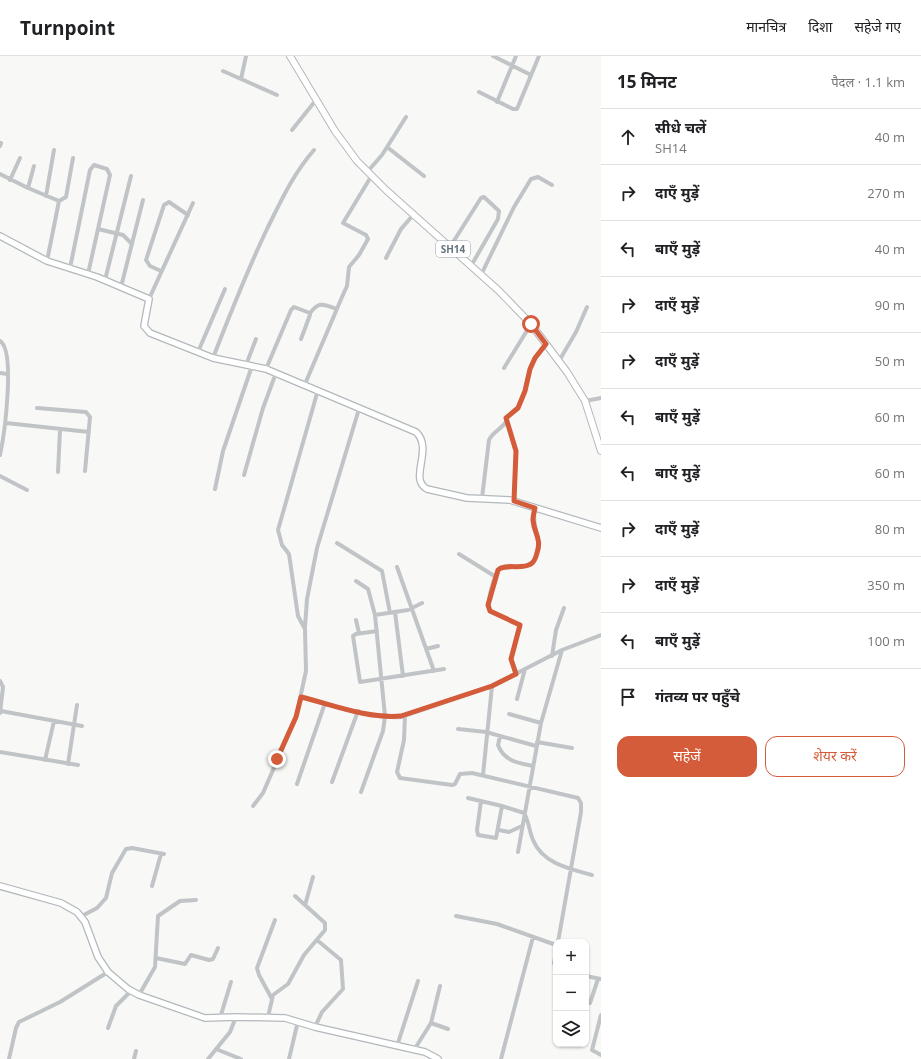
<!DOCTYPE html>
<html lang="hi">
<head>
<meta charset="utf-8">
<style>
  :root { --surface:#fff; --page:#f6f6f6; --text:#202124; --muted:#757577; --line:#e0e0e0; --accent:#d45c3a }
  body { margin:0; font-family:"Open Sans","Noto Sans Devanagari",sans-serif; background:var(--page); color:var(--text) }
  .controls { position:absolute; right:12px; bottom:12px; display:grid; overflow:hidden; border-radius:8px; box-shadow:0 1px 3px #0004 }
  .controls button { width:36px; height:36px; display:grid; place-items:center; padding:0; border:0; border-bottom:1px solid var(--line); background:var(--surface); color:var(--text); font:20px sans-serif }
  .stop { position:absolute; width:12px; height:12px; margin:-9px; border:3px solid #d45c3a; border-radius:50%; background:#fff }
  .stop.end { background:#d45c3a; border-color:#fff; box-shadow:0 1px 4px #0008 }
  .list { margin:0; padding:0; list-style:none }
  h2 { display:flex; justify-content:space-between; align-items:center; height:52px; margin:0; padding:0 16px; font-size:17px }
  h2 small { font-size:13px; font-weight:400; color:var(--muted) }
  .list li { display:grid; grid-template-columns:26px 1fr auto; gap:12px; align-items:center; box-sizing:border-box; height:56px; padding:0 16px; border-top:1px solid var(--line) }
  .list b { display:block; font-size:15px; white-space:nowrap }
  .list p { margin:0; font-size:13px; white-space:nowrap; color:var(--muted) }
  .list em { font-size:13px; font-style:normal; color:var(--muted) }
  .actions { display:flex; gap:8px; padding:12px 16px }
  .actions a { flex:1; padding:9px 0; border:1px solid var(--accent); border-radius:12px; text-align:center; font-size:14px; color:var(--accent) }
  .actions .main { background:var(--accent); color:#fff }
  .icon { flex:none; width:22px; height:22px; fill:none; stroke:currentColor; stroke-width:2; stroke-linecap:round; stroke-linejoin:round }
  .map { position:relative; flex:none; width:601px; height:1003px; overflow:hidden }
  header { display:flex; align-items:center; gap:24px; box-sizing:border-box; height:56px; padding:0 20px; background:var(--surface); border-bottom:1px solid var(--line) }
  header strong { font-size:19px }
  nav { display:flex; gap:22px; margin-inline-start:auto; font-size:14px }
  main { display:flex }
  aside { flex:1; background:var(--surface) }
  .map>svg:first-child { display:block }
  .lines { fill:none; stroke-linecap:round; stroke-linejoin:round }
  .secondary-casing { stroke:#b2b8bc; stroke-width:8 }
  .primary-casing { stroke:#b4b8bb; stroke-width:8 }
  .street { stroke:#c0c4c7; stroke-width:4 }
  .secondary { stroke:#fff; stroke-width:5.5 }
  .primary { stroke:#fff; stroke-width:6 }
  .route { stroke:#d45c3a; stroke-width:5 }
  .labels { text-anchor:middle; stroke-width:4; stroke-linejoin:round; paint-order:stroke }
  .shield { fill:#fff; stroke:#949ea5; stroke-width:1 }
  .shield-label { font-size:10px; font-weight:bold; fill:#66747e }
</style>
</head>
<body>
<header>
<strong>Turnpoint</strong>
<nav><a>मानचित्र</a><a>दिशा</a><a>सहेजे गए</a></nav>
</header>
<main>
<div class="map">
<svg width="601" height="1003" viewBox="0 0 601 1003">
  <rect width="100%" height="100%" fill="#f8f8f6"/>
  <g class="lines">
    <g class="secondary-casing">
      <path id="secondary" d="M0 180 47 205 97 221 149 243 144 270 150 277 213 302 266 313 416 376C434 393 408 423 427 433L467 442 510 444 601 472
        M0 830 61 847 77 856 85 866 98 901 108 916 128 933 139 939 205 962 236 961 285 962 315 971 425 996 438 1003"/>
    </g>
    <g class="primary-casing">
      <path id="primary" d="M290 0 335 75 357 105 386 134 498 234 531 268 567 316 585 345 601 395"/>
    </g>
    <path class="street" d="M493 0 531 19
      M223 15 277 39
      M241 23 246 0
      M479 36 513 53H517L539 0
      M497 46 516 0
      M292 74 316 44
      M0 90 1 87
      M387 91 424 120
      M368 115 382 99 406 61
      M0 118 28 132 59 145 47 205
      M10 124 20 102
      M28 132 34 110
      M46 140 54 94
      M59 145 66 141 73 102
      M98 173 123 179 132 188
      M450 191 481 142 484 141 499 155 498 163 471 210
      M386 202 401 173 414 158
      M70 212 90 114 94 109 107 113 110 119 88 218
      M161 215 150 210 146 204 164 149 169 146 188 159
      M481 219 514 151 531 123 538 121 552 129
      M105 224 131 120
      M121 231 143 144
      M149 243 193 147
      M310 257C320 244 324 249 337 253
      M0 285C16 295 4 381 0 399
      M198 296 225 233
      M213 302C230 258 247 215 267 173 281 145 293 118 314 94
      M559 305 576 276 587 251
      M246 309 256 283
      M504 312 531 268
      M266 313 291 254 294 251 310 257V259L301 283
      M0 317 7 318
      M305 328 342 241 347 230 349 211 359 199 368 183 366 179 343 167 372 119
      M585 345 601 342
      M37 352 86 356 90 361 85 415
      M6 367 89 376
      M58 416 60 374
      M244 419 263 352 276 317
      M0 420 27 434
      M215 433 223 395 252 310
      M482 442 489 384C492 377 501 373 506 366
      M514 445 516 395 506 362 518 352 525 335 530 313 535 302 546 288
      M337 487 382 515 390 557
      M459 498 496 521
      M397 511 434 615
      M356 525 368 533 375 559 385 660 383 675 361 736
      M395 556 403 620
      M375 559 408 554 422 547
      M356 564 359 577
      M305 571 307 543 317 492 359 353
      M377 575 356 578 353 580 360 626 444 613
      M426 593 438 590
      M552 600 556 574 564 552
      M516 617 511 603 520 569 490 555C486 546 494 519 500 512L526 510 534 505C545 479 530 475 535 452
      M0 625 3 631 0 657
      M301 641C333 649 368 663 401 661L492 630 562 594 601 579
      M517 643 525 613
      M1 655 82 670
      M509 658 541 667
      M405 659 404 684 397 716 400 722 452 729 455 728 460 718 472 717 578 742 581 747V756L558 886
      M458 673 486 676 536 690
      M500 680 498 689C504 705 518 707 533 710
      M537 686 572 692
      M0 696 78 709
      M45 704 54 665
      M68 708 77 649
      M483 719 492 630
      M332 726 358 655
      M297 728 325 647
      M468 742 502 750 524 757C529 765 529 775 533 784 543 808 570 813 592 819
      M481 745 477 774 478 779 496 782 502 750
      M253 750 263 737 296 661 306 615 305 573 298 560 289 498 282 489 278 474 318 334
      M499 774 509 776 522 770
      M518 796 541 667 562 594
      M152 830 161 798
      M305 849 313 821
      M82 860 97 852 106 842 112 817 126 793 132 792 164 798
      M456 860 497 868 556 889
      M556 896 554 907 556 912
      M156 902 185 908 191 899 209 904 213 903 218 892
      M586 920 601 923
      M139 939 155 911 158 860 180 845 196 844
      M272 943 259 919 257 912 275 864
      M590 947 598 923
      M601 959 592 994 601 999
      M268 961 273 939 288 928 304 899 325 874V867L295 840
      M220 962 231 926
      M431 967 448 973
      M315 971 322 956 343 933 341 904 317 884
      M108 972 116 950 131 935
      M397 990 418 925
      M216 993 241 1003
      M414 994 431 967 440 930
      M9 1003 16 972 19 966 60 946 108 916
      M134 1003 136 995
      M208 1003 230 976 236 961
      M289 1003 298 965
      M501 1003 533 881"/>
    <use href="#secondary" class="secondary"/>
    <use href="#primary" class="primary"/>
  </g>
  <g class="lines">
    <path class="route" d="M277 703 296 661 301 641C333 649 368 663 401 660L492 630 516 618 511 603 520 569 490 555 488 549 498 514C505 507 522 514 531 508 534 506 536 501 537 497 542 482 534 478 533 464 533 460 534 456 535 452L514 445 516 395 506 362 518 352 525 335 530 313 535 302 546 288 531 268"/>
  </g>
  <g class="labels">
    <rect class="shield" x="436" y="185" width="34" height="16" rx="3"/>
    <g class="shield-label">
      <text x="453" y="197">SH14</text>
    </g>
  </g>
</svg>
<div class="controls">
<button>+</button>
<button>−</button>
<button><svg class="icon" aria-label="layers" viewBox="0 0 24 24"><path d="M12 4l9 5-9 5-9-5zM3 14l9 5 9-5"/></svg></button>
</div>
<div class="stop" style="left:531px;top:268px"></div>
<div class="stop end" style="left:277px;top:703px"></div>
</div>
<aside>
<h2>15 मिनट<small>पैदल · 1.1 km</small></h2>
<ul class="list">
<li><svg class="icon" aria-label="ahead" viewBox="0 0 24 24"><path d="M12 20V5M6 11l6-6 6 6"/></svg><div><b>सीधे चलें</b><p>SH14</p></div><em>40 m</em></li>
<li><svg class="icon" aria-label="right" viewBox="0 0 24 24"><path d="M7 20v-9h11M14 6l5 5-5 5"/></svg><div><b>दाएँ मुड़ें</b></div><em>270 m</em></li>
<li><svg class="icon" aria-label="left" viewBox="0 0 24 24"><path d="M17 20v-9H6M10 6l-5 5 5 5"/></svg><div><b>बाएँ मुड़ें</b></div><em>40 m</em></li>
<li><svg class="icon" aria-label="right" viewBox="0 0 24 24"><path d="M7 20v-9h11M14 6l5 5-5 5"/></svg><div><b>दाएँ मुड़ें</b></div><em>90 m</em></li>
<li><svg class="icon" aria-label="right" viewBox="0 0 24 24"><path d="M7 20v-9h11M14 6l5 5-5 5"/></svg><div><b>दाएँ मुड़ें</b></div><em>50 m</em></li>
<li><svg class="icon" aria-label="left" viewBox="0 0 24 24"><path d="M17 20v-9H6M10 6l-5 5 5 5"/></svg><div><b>बाएँ मुड़ें</b></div><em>60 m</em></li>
<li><svg class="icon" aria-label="left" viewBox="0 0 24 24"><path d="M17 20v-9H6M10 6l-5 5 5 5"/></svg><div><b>बाएँ मुड़ें</b></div><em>60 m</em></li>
<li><svg class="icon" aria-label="right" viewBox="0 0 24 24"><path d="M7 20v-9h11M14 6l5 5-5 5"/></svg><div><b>दाएँ मुड़ें</b></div><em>80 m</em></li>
<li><svg class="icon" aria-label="right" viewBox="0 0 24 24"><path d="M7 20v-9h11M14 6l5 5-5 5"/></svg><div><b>दाएँ मुड़ें</b></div><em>350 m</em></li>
<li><svg class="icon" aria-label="left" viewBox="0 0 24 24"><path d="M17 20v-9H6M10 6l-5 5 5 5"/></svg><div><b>बाएँ मुड़ें</b></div><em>100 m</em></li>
<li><svg class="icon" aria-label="arrive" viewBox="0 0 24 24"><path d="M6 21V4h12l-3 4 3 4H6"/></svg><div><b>गंतव्य पर पहुँचे</b></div></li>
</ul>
<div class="actions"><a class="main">सहेजें</a><a>शेयर करें</a></div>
</aside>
</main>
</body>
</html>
